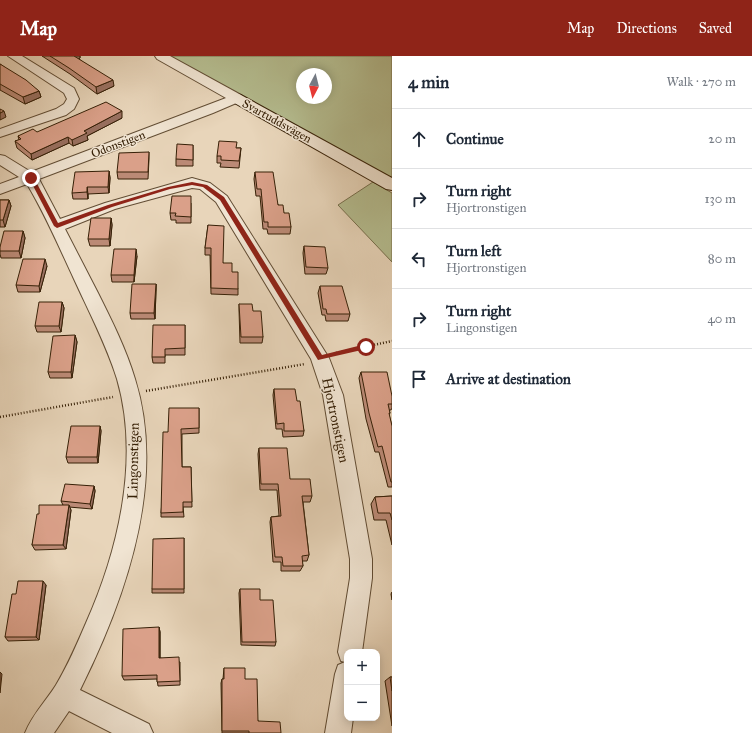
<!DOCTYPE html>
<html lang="en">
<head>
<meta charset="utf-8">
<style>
  :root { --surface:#fff; --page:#f2f2f3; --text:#1f2937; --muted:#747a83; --line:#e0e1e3; --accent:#8f2418 }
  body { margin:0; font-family:"IM FELL Great Primer",serif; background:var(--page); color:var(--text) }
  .controls { position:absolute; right:12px; bottom:12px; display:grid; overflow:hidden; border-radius:8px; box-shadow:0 2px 10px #0003 }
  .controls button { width:36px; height:36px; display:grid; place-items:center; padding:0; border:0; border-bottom:1px solid var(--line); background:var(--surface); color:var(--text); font:20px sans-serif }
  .compass { position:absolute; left:296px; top:12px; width:36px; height:36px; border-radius:50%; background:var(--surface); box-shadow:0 2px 10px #0003; rotate:187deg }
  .stop { position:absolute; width:12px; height:12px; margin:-9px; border:3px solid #8f2418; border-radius:50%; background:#fff }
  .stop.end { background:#8f2418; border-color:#fff; box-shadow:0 1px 4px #0008 }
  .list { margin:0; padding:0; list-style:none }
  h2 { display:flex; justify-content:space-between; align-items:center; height:52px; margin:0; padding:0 16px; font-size:17px }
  h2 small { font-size:13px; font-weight:400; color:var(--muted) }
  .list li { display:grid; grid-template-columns:26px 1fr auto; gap:12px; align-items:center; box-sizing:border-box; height:60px; padding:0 16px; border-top:1px solid var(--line) }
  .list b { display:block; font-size:15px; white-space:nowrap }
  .list p { margin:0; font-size:13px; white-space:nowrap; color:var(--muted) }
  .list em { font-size:13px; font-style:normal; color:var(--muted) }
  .icon { flex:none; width:22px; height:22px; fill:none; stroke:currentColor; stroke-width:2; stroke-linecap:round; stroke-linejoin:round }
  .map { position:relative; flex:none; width:392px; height:677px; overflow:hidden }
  header { display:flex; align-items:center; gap:24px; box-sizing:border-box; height:56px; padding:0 20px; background:var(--accent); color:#fff }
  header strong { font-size:19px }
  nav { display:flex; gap:22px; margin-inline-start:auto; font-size:14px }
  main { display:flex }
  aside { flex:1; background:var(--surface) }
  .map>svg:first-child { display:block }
  .green { fill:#b5bd90; stroke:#766e4c; fill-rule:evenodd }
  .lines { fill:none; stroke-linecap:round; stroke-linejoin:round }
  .street-casing { stroke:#624d34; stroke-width:2 }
  .secondary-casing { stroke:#362007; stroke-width:2 }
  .path { stroke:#362007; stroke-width:2.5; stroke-dasharray:1 2; stroke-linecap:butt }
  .street { fill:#f0e4d2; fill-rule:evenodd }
  .secondary { fill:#f0e4d2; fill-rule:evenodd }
  .wall { fill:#bb8a76; stroke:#362007 }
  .shaded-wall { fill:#997060; stroke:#362007 }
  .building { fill:#daa089; stroke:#362007 }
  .route { fill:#8f2418 }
  .labels { text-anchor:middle; stroke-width:3; stroke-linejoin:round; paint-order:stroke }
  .far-street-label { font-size:12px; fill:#362007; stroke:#f0e4d2 }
  .street-label { font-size:14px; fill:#362007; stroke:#f0e4d2 }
</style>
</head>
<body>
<header>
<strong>Map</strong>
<nav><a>Map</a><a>Directions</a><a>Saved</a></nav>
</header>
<main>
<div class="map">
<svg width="392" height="677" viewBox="0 0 392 677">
  <rect width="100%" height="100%" fill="#e8d5ba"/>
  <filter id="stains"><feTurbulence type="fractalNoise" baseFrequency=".005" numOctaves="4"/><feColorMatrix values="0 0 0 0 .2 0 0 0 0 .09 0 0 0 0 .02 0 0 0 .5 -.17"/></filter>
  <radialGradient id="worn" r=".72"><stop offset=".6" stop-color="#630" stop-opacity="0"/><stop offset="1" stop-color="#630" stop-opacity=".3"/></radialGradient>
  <path class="green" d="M162 0H392V129ZM302 18H326V42H302Z
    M373 126 392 137V206L338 149Z"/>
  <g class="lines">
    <g class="street-casing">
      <path id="street" d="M8 0H22L74 32 79 43 74 53 66 59 0 81V73L56 53 64 48 67 43 64 37Z
        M155 0H170L241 39 242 42 241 45 213 57 39 123 60 163 105 147 192 122 210 127 227 140 329 302 343 339 372 503V522L362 596H347V662H353L351 677H325L335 618 338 609 345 606 341 605 338 596 350 522V503L323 339 311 303 216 146 200 133 192 132 115 153 65 173C76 194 87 216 98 237 112 265 126 293 135 323 167 425 126 542 80 634L149 668 153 677H112L69 655 54 677H25C32 659 46 645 56 629 68 609 77 588 86 567 119 493 140 402 117 323 106 288 89 256 74 223 59 191 45 158 27 128L0 138V128L19 121 0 109V99L5 100 31 116 226 42 157 3Z"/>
    </g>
    <g class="secondary-casing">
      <path id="secondary" d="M236 38 241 39 392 122V134L386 133 231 45 229 42 231 39Z"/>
    </g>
    <path class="path" d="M336 297 392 285
      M146 335 305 308
      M0 361 113 341"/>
    <use href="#street" class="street"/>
    <use href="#secondary" class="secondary"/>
  </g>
  <path class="wall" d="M42 0H80V2L79 3 114 30 97 38 70 18Z
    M0 8 39 35 41 41 25 48 0 34Z
    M122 62 87 80 88 84 73 90 69 87 32 104 17 92 15 85 19 84 18 80Z
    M193 89V110H176V103Z
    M237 92H241L239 112 220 111 221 107H217V100Z
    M149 96V103L148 123H118L117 116Z
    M109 115 110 122 109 137 88 138V143H73L72 137Z
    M255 116 284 157 291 171 290 178H268L267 173H263L260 140H256L254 123Z
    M0 144H9L11 150 5 171H0Z
    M191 147V167H176V164H171L170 157Z
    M111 162 112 169 110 190H90L88 183Z
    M208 169 223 207 232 216 238 233V239L211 238 210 199H205V192Z
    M23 175 25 182 21 202H1L0 198V191Z
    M304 190 328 212 326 218H305L303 197Z
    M137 200 134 226H112L111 219Z
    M47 210 40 236H18L16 229Z
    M156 228V234L155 263H131L130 257Z
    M320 230 350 258 348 265H326L325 259H322L318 237Z
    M62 246 64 252 61 276H37L35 270Z
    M239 248 253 255 263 281 262 287H240L239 254Z
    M185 269V299H165V307H153L152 301Z
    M75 279 77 286 72 322H50L48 316Z
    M361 316 392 340V352L391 354H389L390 357 389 359 392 370V431H388L379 396H375L366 363 359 322Z
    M274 333 297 345 304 375 303 380 283 381 282 373H276L273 339Z
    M199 352V377L182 378V411H191L192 451H183L184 461H161V457L168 376Z
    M100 370 101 375 98 407H68L66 401Z
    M259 392 290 423 312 440 310 446H303L309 499 307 505H302L303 510 300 515H281V506H273L270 466 271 461 279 460 277 434H260L258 398Z
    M94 430 95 435 92 453 69 451 71 454 66 493 35 494 32 489 39 458 63 449 61 445Z
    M392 440V489L386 464H374L371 448 375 441Z
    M184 482V537H152V533Z
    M46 529 39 584 8 585 5 581Z
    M240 533 260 544 276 586 275 590 241 589 239 537Z
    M392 536V544L391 538Z
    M159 571 160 576V602L180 606V629L158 630 157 623 124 624 122 620Z
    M224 612 245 623 258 665 281 677H222L221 627 222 623H223Z
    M390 621H392V670L385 625Z"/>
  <path class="shaded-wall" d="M73 0H80V2L73 5Z
    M113 24 114 30 97 38 96 31Z
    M39 35 41 41 25 48 23 41Z
    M4 55 6 61 0 64V57Z
    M122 55V62L87 80 88 84 73 90 72 84 84 75Z
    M68 81 69 87 32 104 31 98Z
    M109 115 110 122 109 137 108 131Z
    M87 131 88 138V143L87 136Z
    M9 144 11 150 5 171 3 164Z
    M111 162 112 169 110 190 109 183Z
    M23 175 25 182 21 202 19 195Z
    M136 193 137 200 134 226V219Z
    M45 203 47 210 40 236 39 230Z
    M156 228V234L155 263 154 257Z
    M62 246 64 252 61 276 59 270Z
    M75 279 77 286 72 322 71 316Z
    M100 370 101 375 98 407 97 401Z
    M94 430 95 435 92 453 90 448Z
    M69 449 71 454 66 493 63 489Z
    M43 525 46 529 39 584 36 581Z
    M159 571 160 576V606L159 602Z
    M0 616 2 618 0 637Z"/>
  <path class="building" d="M50 0H74L113 24 96 31 69 12Z
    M0 8 26 24 39 35 23 41 0 28Z
    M106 46 122 55 84 75 87 77 72 84 68 81 31 98 15 85 21 83 18 80 33 73 37 76Z
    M0 53 4 55 0 57Z
    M219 85 237 86 236 92H241L239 105 221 104V100H217Z
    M177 88 193 89V104L176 103Z
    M149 96 148 116H117L119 97Z
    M109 115 108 131H87V136L72 137 75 116Z
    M255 116H273L278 149H283L284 157H289L291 171H268V166H264L261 133H257Z
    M172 140H191V161L175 160 176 157H170Z
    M0 144H9L3 164H0Z
    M91 162H111L109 183H88Z
    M208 169 224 170 223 207H232V216H238V233L211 232V192H205Z
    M4 175H23L19 195H0V191Z
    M304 190 325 191 328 212 306 211Z
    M114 193H136L134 219H111Z
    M23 203H45L39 230 16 229Z
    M132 228H156L154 257H130Z
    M320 230H342L350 258H327L326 253H323Z
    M39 246H62L59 270H35Z
    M239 248H252L253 255H261L263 281H241Z
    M153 269H185V292L165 293V301H152Z
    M75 279 71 316H48L53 280Z
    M361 316H387L392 340V348H388L390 357H389L392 370V426H391L382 390 378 391 369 357Z
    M274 333H295L297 345H300L304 375H284V367L277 368Z
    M169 352H199V372L181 373 182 411H191L192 446H183V456L161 457 163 376H168Z
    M71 370H100L97 401H66Z
    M259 392H287L290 423H310L312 440H302L309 499 302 500 303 510H283L282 501H275L271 461 281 460 278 428H261Z
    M65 428 94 430 90 448 61 445Z
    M392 440V464L390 457H378L375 441Z
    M39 449H69L63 489H32L37 458H39Z
    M184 482V533H152L153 483Z
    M18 525H43L36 581H5L12 538H16Z
    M240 533H260V544H273L276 586H242Z
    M159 571V602L179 601 180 625 157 626V619L122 620 123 573Z
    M224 612H245V623H257L258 665 280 666 281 677H249V675H222V623H224Z
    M390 621H392V635Z"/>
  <path class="route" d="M31 121 34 122 58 167 108 149 168 131 192 126 207 129 224 141 322 299 366 288 369 291 366 293 318 304 220 144 203 131 192 129 170 133 112 151 57 172 54 170 29 122Z"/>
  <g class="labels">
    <g class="far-street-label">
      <text transform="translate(277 65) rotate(29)" y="4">Svartuddsvägen</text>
      <text transform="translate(118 88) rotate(-21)" y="4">Odonstigen</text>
    </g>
    <g class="street-label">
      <text transform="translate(336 364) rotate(78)" y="5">Hjortronstigen</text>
      <text transform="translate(133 405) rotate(-89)" y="5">Lingonstigen</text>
    </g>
  </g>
  <rect width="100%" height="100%" filter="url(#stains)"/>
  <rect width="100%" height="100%" fill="url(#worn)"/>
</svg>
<div class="controls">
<button>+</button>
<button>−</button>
</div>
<svg class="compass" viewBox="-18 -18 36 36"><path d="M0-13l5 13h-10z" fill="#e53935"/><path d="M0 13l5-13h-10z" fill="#747a83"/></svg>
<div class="stop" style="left:366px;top:291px"></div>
<div class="stop end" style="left:31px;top:122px"></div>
</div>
<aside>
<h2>4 min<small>Walk · 270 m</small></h2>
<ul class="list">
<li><svg class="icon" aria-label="ahead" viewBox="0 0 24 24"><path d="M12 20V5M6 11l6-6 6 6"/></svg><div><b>Continue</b></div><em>20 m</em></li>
<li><svg class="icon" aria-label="right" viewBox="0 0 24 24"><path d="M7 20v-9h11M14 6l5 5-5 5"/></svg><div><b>Turn right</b><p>Hjortronstigen</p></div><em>130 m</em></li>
<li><svg class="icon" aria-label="left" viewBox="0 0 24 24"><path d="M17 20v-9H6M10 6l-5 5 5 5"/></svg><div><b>Turn left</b><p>Hjortronstigen</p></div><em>80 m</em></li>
<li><svg class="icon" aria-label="right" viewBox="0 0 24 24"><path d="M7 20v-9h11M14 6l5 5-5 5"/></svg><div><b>Turn right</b><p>Lingonstigen</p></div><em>40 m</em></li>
<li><svg class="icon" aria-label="arrive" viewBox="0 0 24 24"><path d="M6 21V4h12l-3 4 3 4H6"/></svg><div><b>Arrive at destination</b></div></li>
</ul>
</aside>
</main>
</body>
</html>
